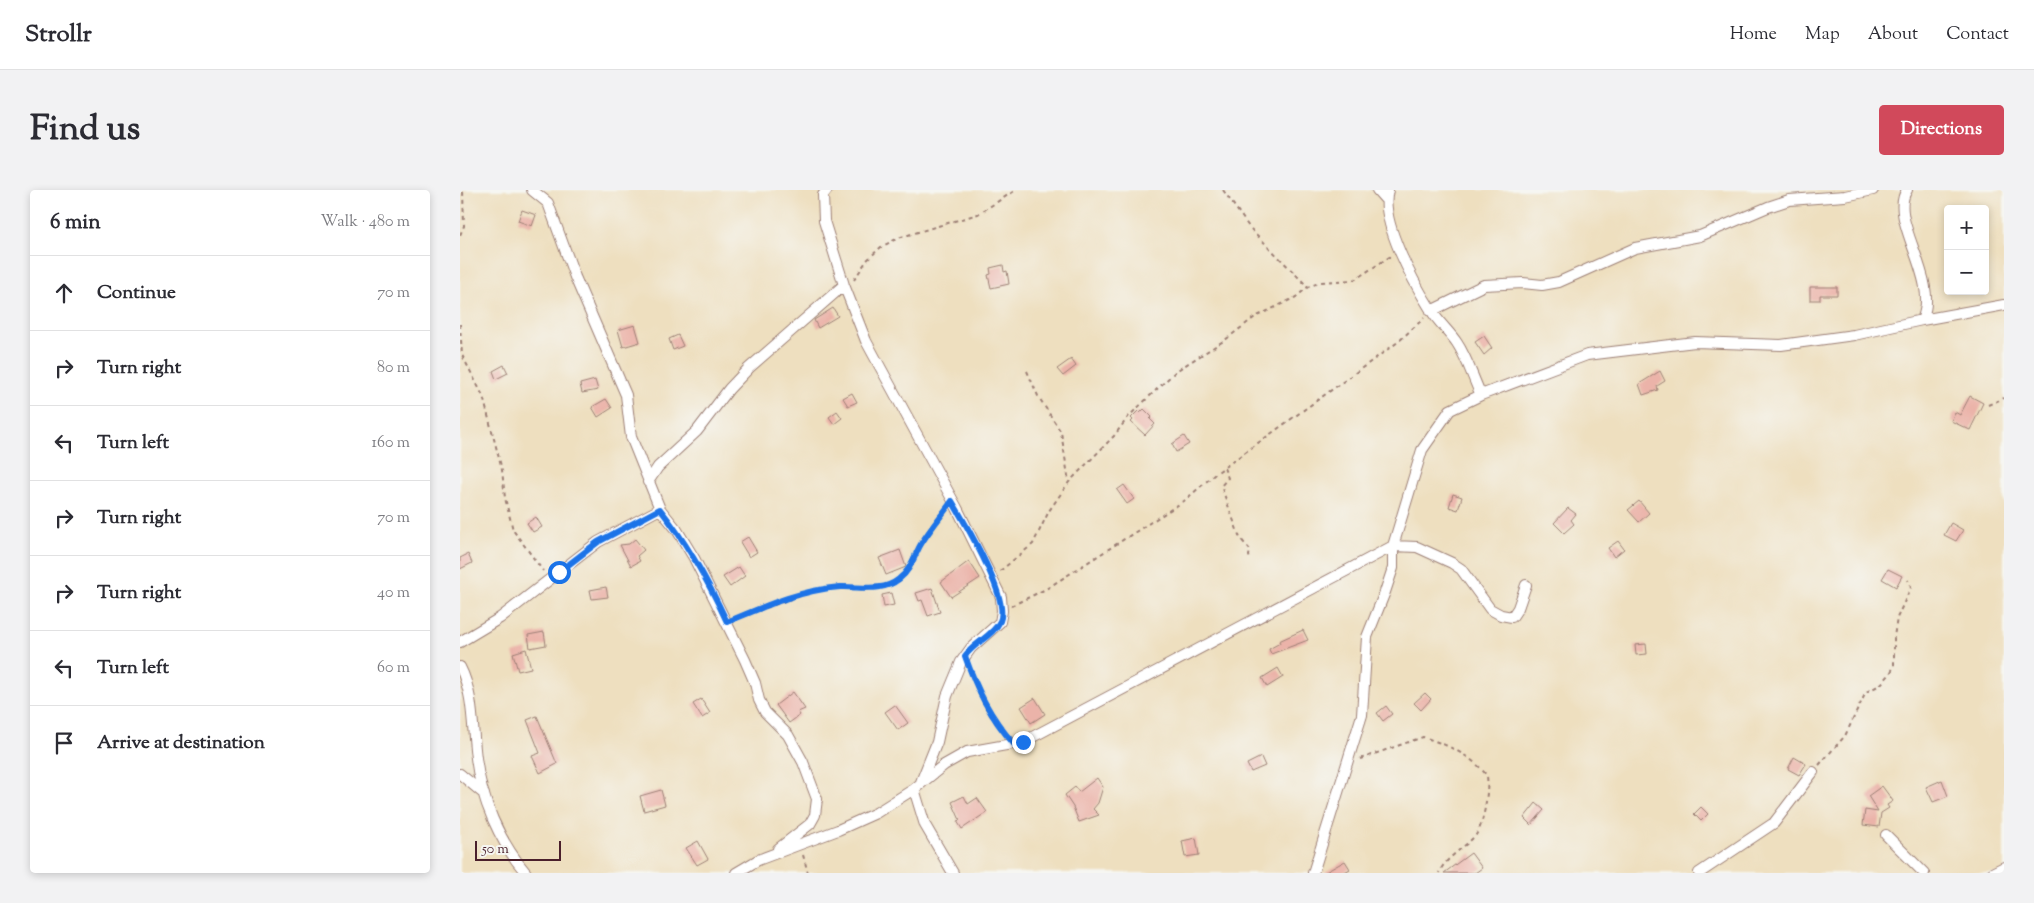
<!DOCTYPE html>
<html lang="en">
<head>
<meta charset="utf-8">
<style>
  :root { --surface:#fff; --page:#f2f2f3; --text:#2b2b33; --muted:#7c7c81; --line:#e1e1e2; --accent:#d1495b }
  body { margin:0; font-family:"Sorts Mill Goudy",serif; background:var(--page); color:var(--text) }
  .controls { position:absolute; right:15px; top:15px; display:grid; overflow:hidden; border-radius:5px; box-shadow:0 2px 8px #0003 }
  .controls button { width:45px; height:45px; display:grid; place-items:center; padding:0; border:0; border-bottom:1px solid var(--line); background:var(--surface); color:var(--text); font:25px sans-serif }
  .scale { position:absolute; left:15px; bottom:12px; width:86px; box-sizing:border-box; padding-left:5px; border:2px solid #4a1f2b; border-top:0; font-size:14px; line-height:18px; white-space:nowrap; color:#4a1f2b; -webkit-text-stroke:4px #f6f6f2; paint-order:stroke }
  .stop { position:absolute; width:15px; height:15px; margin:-11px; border:4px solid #1a73e8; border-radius:50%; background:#fff }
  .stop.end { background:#1a73e8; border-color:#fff; box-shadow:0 1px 5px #0008 }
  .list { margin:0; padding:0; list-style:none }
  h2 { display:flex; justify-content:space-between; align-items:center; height:65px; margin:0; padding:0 20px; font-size:21px }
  h2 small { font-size:16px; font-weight:400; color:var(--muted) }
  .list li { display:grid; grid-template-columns:32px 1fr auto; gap:15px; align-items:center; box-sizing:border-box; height:75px; padding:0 20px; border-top:1px solid var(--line) }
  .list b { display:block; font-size:19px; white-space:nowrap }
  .list em { font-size:16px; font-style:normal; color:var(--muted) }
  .icon { flex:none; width:28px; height:28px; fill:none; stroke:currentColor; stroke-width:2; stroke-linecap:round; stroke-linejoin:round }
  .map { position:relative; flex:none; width:1544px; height:683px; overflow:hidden; border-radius:5px }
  header { display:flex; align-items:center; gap:30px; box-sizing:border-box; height:70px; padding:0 25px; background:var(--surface); border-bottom:1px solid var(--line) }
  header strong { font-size:24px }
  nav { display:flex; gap:28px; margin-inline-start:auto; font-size:18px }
  .intro { display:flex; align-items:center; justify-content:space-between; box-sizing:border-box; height:120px; padding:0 30px }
  h1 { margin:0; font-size:35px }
  .button { padding:12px 22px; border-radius:5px; background:var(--accent); color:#fff; font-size:18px; font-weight:700 }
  main { display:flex; gap:30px; padding:0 30px }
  aside { flex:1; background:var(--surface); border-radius:5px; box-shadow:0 2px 8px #0003 }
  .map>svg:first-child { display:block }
  .building { fill:#ebb3a9 }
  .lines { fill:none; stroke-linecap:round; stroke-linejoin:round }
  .minor-casing { stroke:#9c7f75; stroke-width:12 }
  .path { stroke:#9c7f75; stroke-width:2; stroke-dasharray:4 4; stroke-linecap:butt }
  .minor { stroke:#fff; stroke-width:10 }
  .route { stroke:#1a73e8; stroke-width:6 }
</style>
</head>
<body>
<header>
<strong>Strollr</strong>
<nav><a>Home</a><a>Map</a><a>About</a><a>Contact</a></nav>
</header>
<div class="intro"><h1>Find us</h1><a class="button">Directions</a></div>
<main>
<aside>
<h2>6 min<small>Walk · 480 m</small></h2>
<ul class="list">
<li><svg class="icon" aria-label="ahead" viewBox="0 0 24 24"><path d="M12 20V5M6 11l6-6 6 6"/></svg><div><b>Continue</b></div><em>70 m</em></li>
<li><svg class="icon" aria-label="right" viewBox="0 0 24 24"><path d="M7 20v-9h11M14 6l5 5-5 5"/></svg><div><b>Turn right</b></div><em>80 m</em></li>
<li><svg class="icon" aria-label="left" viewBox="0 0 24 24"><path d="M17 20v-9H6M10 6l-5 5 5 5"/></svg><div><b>Turn left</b></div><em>160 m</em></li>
<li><svg class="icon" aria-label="right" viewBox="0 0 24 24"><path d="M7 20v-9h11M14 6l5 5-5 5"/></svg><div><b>Turn right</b></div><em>70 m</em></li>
<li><svg class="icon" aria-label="right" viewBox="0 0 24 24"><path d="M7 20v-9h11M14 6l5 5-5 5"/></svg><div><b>Turn right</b></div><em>40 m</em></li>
<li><svg class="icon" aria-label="left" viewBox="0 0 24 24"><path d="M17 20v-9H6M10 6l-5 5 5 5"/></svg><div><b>Turn left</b></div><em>60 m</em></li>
<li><svg class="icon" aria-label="arrive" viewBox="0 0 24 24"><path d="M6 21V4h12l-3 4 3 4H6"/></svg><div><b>Arrive at destination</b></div></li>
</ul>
</aside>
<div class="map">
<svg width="1544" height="683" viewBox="0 0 1544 683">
  <rect width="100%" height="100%" fill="#f6f6f2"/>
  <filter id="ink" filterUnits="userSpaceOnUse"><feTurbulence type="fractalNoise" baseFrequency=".02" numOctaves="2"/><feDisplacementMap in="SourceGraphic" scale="10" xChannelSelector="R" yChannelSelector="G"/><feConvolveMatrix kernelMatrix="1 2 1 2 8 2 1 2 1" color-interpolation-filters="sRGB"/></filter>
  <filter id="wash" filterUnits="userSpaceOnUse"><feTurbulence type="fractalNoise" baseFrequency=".0096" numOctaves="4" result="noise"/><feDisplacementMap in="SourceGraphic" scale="20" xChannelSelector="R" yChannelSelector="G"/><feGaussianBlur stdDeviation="1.12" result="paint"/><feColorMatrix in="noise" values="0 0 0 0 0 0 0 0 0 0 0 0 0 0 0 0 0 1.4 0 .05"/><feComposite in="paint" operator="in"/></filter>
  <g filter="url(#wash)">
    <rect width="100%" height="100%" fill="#eedfbf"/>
    <g id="blocks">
      <path class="building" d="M62 20 76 25 72 36 58 31Z
        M543 75 544 82 547 81 549 94 531 98 528 85 531 84 530 78Z
        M1350 97H1377V105H1360V110H1350Z
        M373 118 378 126 358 138 354 130Z
        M175 135 180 152 163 157 158 140Z
        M218 145 223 156 213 160 209 149Z
        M1024 146 1032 158 1024 165 1015 152Z
        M611 169 616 176 603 186 597 179Z
        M44 175 48 183 36 189 33 181Z
        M1200 181 1205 191 1197 196 1198 200 1183 205 1179 194Z
        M135 190 138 200 122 203 120 194Z
        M392 203 397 212 388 216 383 208Z
        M1510 206 1523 213 1510 240 1491 231 1495 222 1500 225Z
        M146 209 152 218 138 227 132 217Z
        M684 219 692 227 690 229 695 234 685 245 671 232 673 230 671 228 678 221 680 223Z
        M377 221 382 228 374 234 369 227Z
        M724 246 729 254 716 262 712 254Z
        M664 295 674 309 667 314 657 300Z
        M993 304 1002 307 998 320 989 317Z
        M1179 311 1189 323 1179 332 1168 320Z
        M1108 318 1116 324 1111 330 1114 334 1104 343 1094 333Z
        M76 327 82 337 73 342 67 333Z
        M1491 333 1503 340 1496 351 1484 345Z
        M288 347 297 362 289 367 280 352Z
        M175 349 184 360 177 366 180 371 171 376 160 355 169 354Z
        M1158 351 1164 359 1154 367 1148 358Z
        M440 360 446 377 426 385 419 368Z
        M8 364 12 373 0 379V368Z
        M509 371 520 388 491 407 481 392Z
        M279 377 285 386 270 397 263 387Z
        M1428 379 1442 386 1436 397 1422 389Z
        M146 397 148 407 132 409 130 400Z
        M472 398 480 422 468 426 462 410 459 411 456 403Z
        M431 403 434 415 424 417 422 405Z
        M843 440 848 450 811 464 809 459 820 453 819 451Z
        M84 442 86 455 70 458 68 445Z
        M1186 454 1187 464 1176 465 1175 455Z
        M66 459 71 478 58 481 53 463Z
        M818 478 823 487 807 497 802 488Z
        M333 502 345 519 338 522 340 525 329 533 316 515Z
        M965 503 971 509 961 520 954 513Z
        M575 508 585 524 571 533 561 517Z
        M241 509 250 523 242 528 233 514Z
        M435 515 448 533 438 540 425 522Z
        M926 516 932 524 923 531 917 523Z
        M77 526 97 574 80 583 72 566 80 563 67 530Z
        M801 567 805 576 791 582 787 574Z
        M1334 567 1346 574 1339 585 1328 579Z
        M637 588 643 597 638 613 633 619 639 625 619 632 613 617 605 605 615 597 619 602Z
        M1482 590 1488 606 1473 612 1466 597Z
        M1422 596 1433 611 1427 615 1429 618 1421 623 1419 637 1403 635 1405 620 1418 622 1408 606Z
        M201 600 205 615 184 621 180 606Z
        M504 606 508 614 517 608 527 622 502 639 497 631 500 630 492 612Z
        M1076 613 1084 620 1071 635 1064 628Z
        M1241 617 1248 624 1241 631 1234 624Z
        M736 648 739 665 725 667 722 651Z
        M238 651 248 669 237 675 226 658Z
        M1011 663 1022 678 1015 683H984Z
        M885 671 890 679 883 683H864Z"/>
    </g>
  </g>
  <g filter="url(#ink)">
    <use href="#blocks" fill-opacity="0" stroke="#9c7f75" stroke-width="1"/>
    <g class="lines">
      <g class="minor-casing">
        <path id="minor" d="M72 0 88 13 115 87 166 205 171 247 200 319 217 340 234 368 285 470 295 493 299 510 305 522 328 545 343 572 357 609 355 625 350 634 318 659
          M367 0 363 5 364 31 384 95 406 151 497 318 541 407 542 421 540 432 511 458 501 472 487 506 477 552 461 592
          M917 0 925 9
          M928 0C919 31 954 93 971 120 978 132 989 141 997 153 1007 168 1013 188 1021 205
          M1447 0C1427 29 1481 89 1462 130
          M971 121 1024 95 1063 93 1082 95 1099 92 1175 58 1240 46 1308 17 1329 10 1385 6 1413 0
          M188 292 198 277 237 241 269 199 289 178 384 95
          M0 452 40 428 138 352 200 319
          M0 477C14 504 12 538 16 568 21 609 39 651 66 683
          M0 584 24 604
          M454 599 465 635 493 683
          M1426 645 1464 683
          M276 683 298 670 378 640 416 623 454 599 484 575 507 562 563 552 933 356 962 260 990 220 1021 205 1127 165 1235 152 1321 155 1394 145 1462 130 1544 115
          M853 683 902 525 907 447 925 402 933 378V356L957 357 992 373 1001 379 1030 419 1041 425 1052 427 1058 418 1066 395
          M1239 683 1314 633 1353 582
          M1532 683 1544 677"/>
      </g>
      <path class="path" d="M763 0 789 37 848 97
        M0 45 4 36 3 0
        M394 90 407 70 421 57 438 48 518 24 556 0
        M0 134 2 165 23 206 42 280 45 308 53 340 83 381
        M567 181 578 206 601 242 609 292
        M1528 215 1544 208
        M764 278 768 288 761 296 780 348 790 360 789 366 791 371
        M540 381 573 354 589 321 609 292 654 246 669 226 716 181 765 150 795 127 836 107 848 97 861 92 894 90 931 66
        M551 416 586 399 724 311 755 284 938 152 964 128
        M276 428 353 401 381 397 401 399 428 395 438 391 445 384 461 354 485 321
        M510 480C518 504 529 526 546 545
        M900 569 963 547C986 554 1013 566 1027 586 1029 599 1024 636 1015 646 1004 658 985 668 979 683
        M1359 575 1385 546 1406 502 1420 495 1430 484 1434 476V447L1437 428 1451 397 1448 390
        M343 665 348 683"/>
      <use href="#minor" class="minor"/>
    </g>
  </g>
  <g class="lines" filter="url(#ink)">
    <path class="route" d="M99 382 138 352 200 319C227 353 248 391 267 432 303 417 340 400 380 397 399 396 422 403 439 389 451 380 454 366 461 354 470 339 482 325 492 311 505 333 550 408 540 431 534 445 514 453 505 466 517 500 530 527 554 554L563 552"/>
  </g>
</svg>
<div class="controls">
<button>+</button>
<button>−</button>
</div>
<div class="scale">50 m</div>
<div class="stop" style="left:99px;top:382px"></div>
<div class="stop end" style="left:563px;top:552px"></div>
</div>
</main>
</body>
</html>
